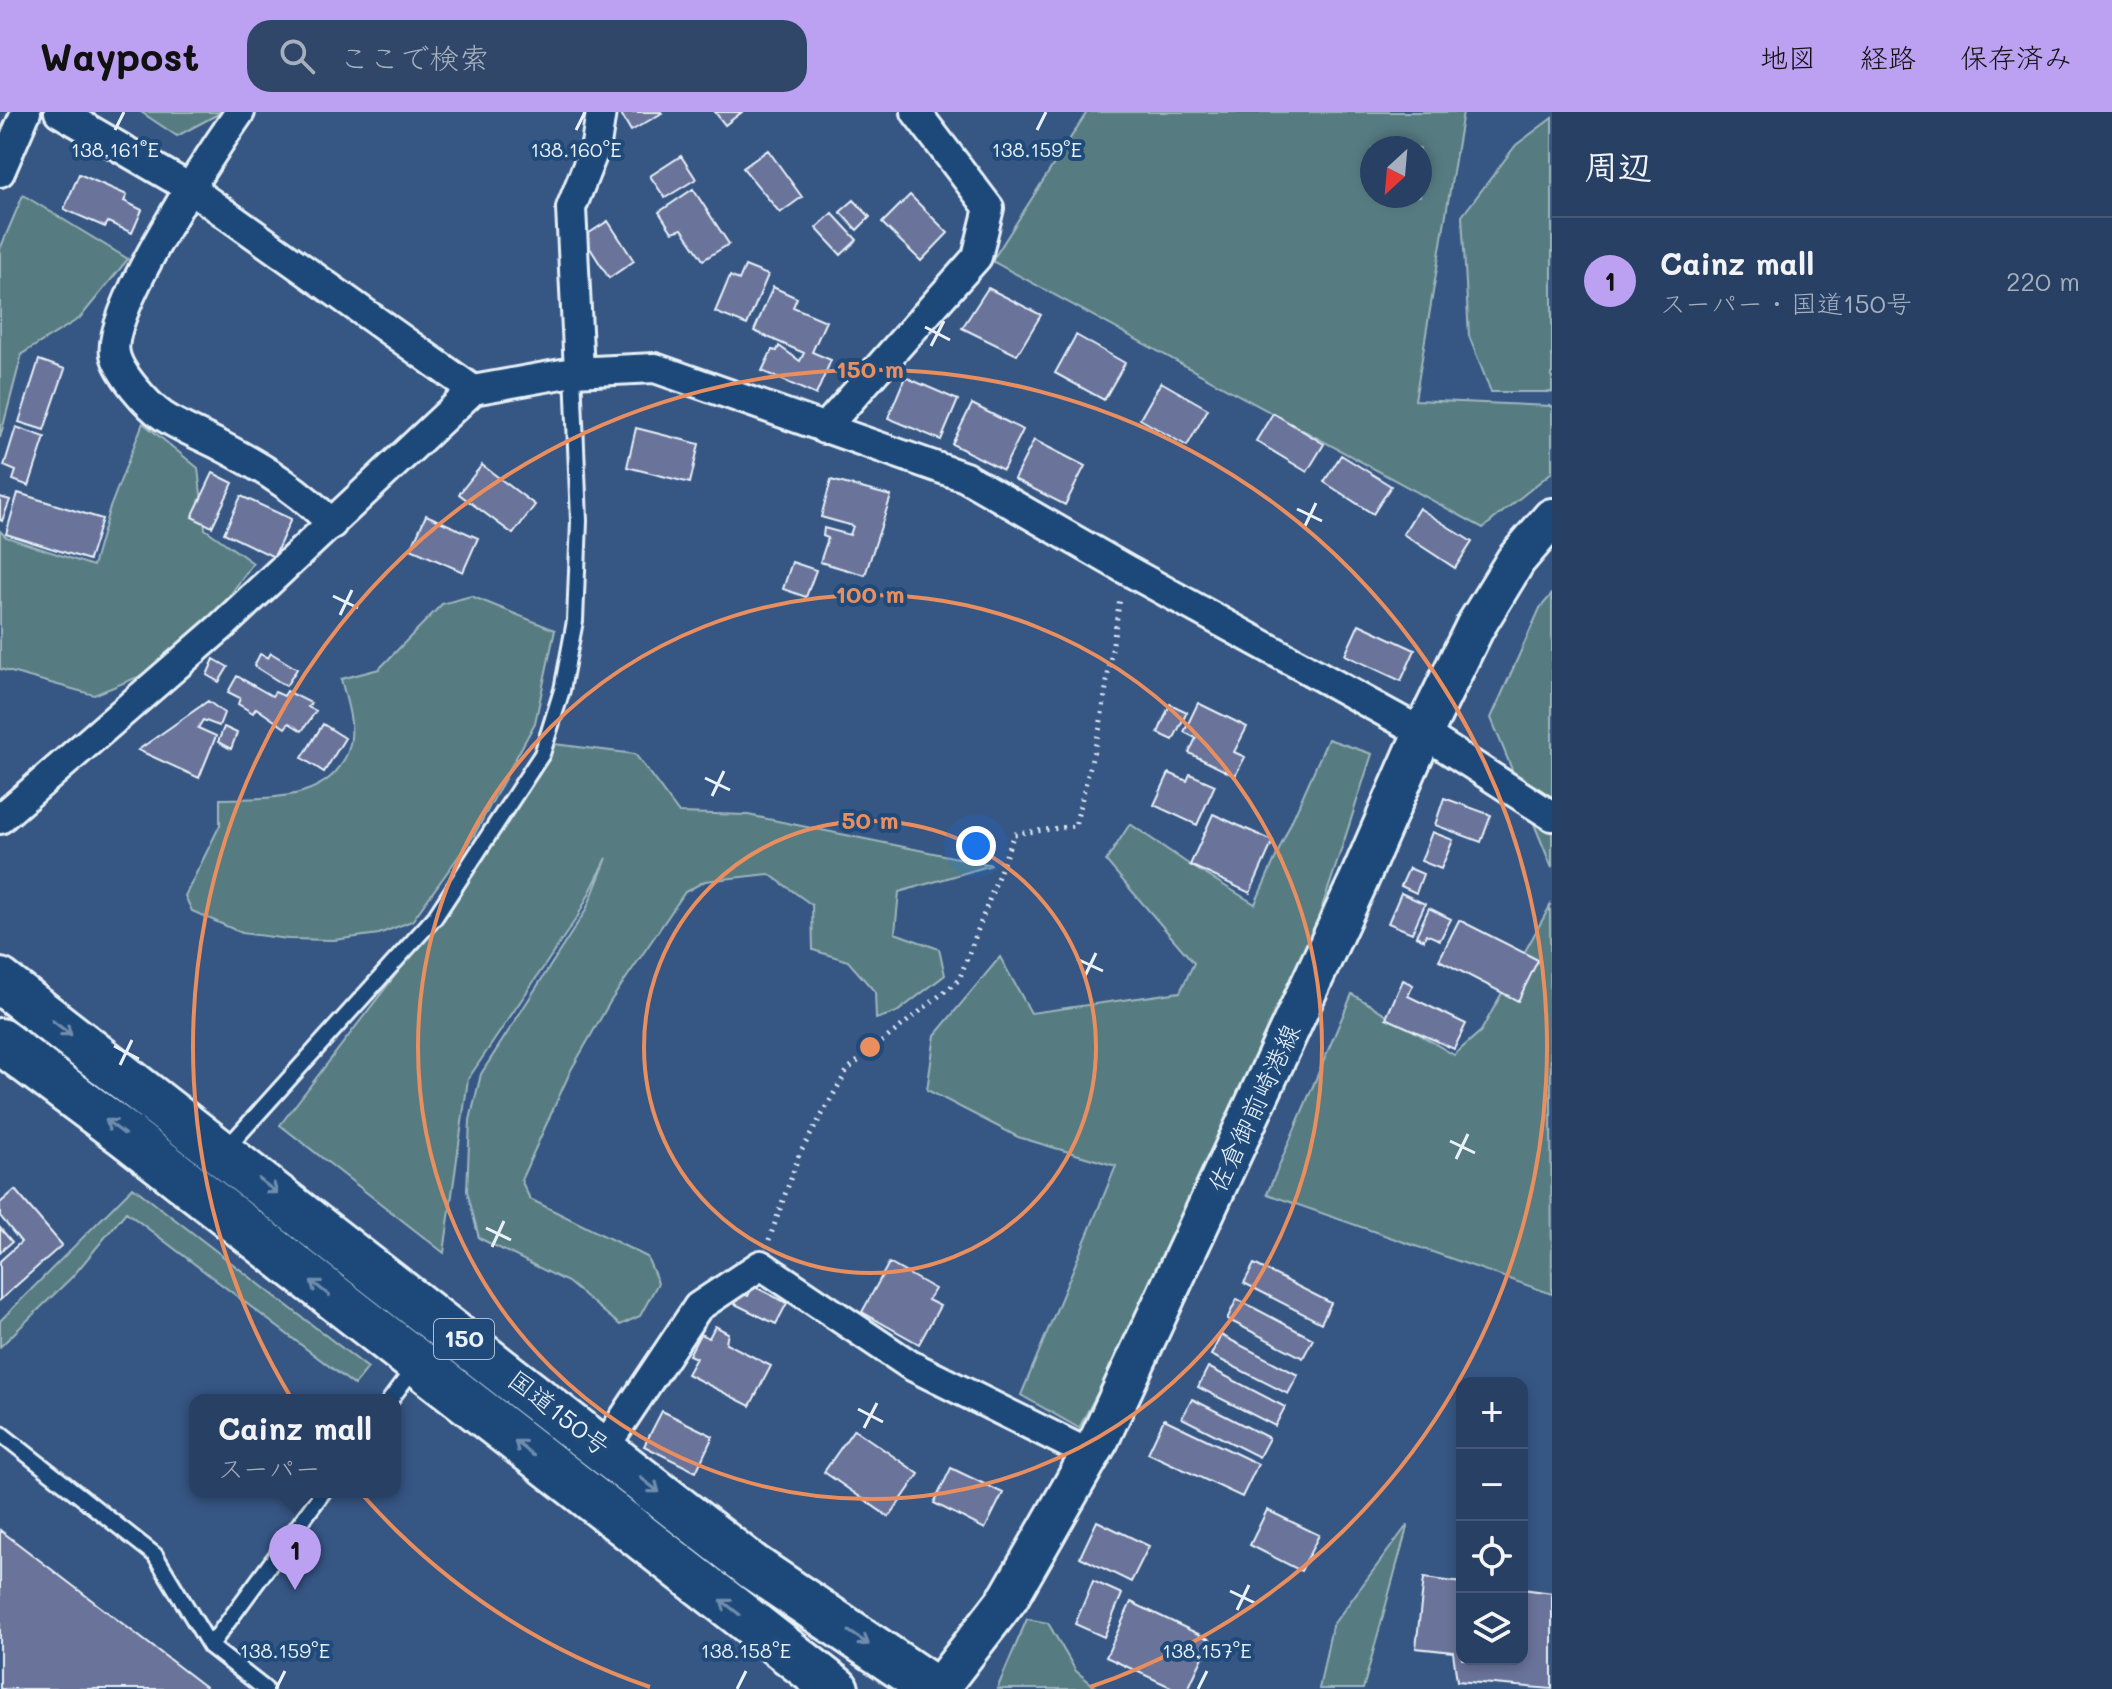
<!DOCTYPE html>
<html lang="ja">
<head>
<meta charset="utf-8">
<style>
  :root { --surface:#284063; --page:#304769; --text:#f1f3f6; --muted:#a5afbe; --line:#445978; --accent:#bca0f2 }
  body { margin:0; font-family:Mali,"Klee One",sans-serif; background:var(--page); color:var(--text) }
  .controls { position:absolute; right:24px; bottom:24px; display:grid; overflow:hidden; border-radius:16px; box-shadow:0 4px 12px #0003 }
  .controls button { width:72px; height:72px; display:grid; place-items:center; padding:0; border:0; border-bottom:2px solid var(--line); background:var(--surface); color:var(--text); font:40px sans-serif }
  .compass { position:absolute; left:1360px; top:24px; width:72px; height:72px; border-radius:50%; background:var(--surface); box-shadow:0 4px 12px #0003; rotate:206deg }
  .you { position:absolute; left:976px; top:734px; width:28px; height:28px; margin:-20px; border:6px solid #fff; border-radius:50%; background:#1a73e8; box-shadow:0 0 0 12px #1a73e833 }
  .badge { display:grid; place-items:center; width:52px; height:52px; border-radius:50%; background:var(--accent); color:#111; font-size:26px; font-weight:700 }
  .pin { position:absolute; translate:-50% -66px; filter:drop-shadow(0 2px 4px #0008) }
  .pin::after { content:''; position:absolute; top:42px; width:28px; height:24px; background:inherit; clip-path:polygon(0 0,100% 0,50% 100%) }
  .popup { position:absolute; left:189px; top:1282px; width:212px; height:104px; box-sizing:border-box; display:grid; place-content:center; border-radius:16px; background:var(--surface); filter:drop-shadow(0 2px 6px #0005); font-size:26px; white-space:nowrap; color:var(--muted) }
  .popup b { font-size:30px; color:var(--text) }
  .popup::after { content:''; position:absolute; left:50%; top:100%; margin-left:-16px; border:16px solid transparent; border-top-color:var(--surface) }
  .list { margin:0; padding:0; list-style:none }
  h2 { display:flex; justify-content:space-between; align-items:center; height:104px; margin:0; padding:0 32px; font-size:34px }
  h2 small { font-size:26px; font-weight:400; color:var(--muted) }
  .list li { display:grid; grid-template-columns:52px 1fr auto; gap:24px; align-items:center; box-sizing:border-box; height:128px; padding:0 32px; border-top:2px solid var(--line) }
  .list b { display:block; font-size:30px; white-space:nowrap }
  .list p { margin:0; font-size:26px; white-space:nowrap; color:var(--muted) }
  .list em { font-size:26px; font-style:normal; color:var(--muted) }
  .icon { flex:none; width:44px; height:44px; fill:none; stroke:currentColor; stroke-width:2; stroke-linecap:round; stroke-linejoin:round }
  .map { position:relative; flex:none; width:1552px; height:1577px; overflow:hidden }
  header { display:flex; align-items:center; gap:48px; box-sizing:border-box; height:112px; padding:0 40px; background:var(--accent); color:#111 }
  header strong { font-size:38px }
  nav { display:flex; gap:44px; margin-inline-start:auto; font-size:28px }
  .search { width:560px; height:72px; background:var(--page); display:flex; align-items:center; gap:20px; box-sizing:border-box; padding:0 28px; border-radius:24px; color:var(--muted); font-size:30px }
  main { display:flex }
  aside { flex:1; background:var(--surface) }
  .map>svg:first-child { display:block }
  .green { fill:#567c82; stroke:#9fb6bd; stroke-width:2; fill-rule:evenodd }
  .building { fill:#6b739a; stroke:#e8f1f8; stroke-width:2 }
  .lines { fill:none; stroke-linecap:round; stroke-linejoin:round }
  .service-casing { stroke:#e8f1f8; stroke-width:20 }
  .minor-casing { stroke:#e8f1f8; stroke-width:34 }
  .secondary-casing { stroke:#e8f1f8; stroke-width:44 }
  .trunk-casing { stroke:#e8f1f8; stroke-width:50 }
  .path { stroke:#e8f1f8; stroke-width:5; stroke-dasharray:2 6; stroke-linecap:butt }
  .service { stroke:#1f4a7a; stroke-width:14 }
  .minor { stroke:#1f4a7a; stroke-width:28 }
  .secondary { stroke:#1f4a7a; stroke-width:38 }
  .trunk { stroke:#1f4a7a; stroke-width:44 }
  .oneway { stroke:#6f8dac }
  .ticks { fill:none; stroke:#e8f1f8; stroke-width:3 }
  .ring { fill:none; stroke:#e88e5f; stroke-width:4 }
  .labels { text-anchor:middle; stroke-width:8; stroke-linejoin:round; paint-order:stroke }
  .shield { fill:#1f4a7a; stroke:#acbfd2; stroke-width:2 }
  .shield-label { font-size:24px; font-weight:bold; fill:#e8f1f8 }
  .street-label { font-size:26px; fill:#e8f1f8; stroke:#1f4a7a }
  .ticks-label { font-size:20px; text-anchor:middle; fill:#e8f1f8; stroke:#1f4a7a; stroke-width:8; stroke-linejoin:round; paint-order:stroke }
  .centre { fill:#e88e5f; stroke:#1f4a7a; stroke-width:4 }
  .ring-label { font-size:24px; text-anchor:middle; font-weight:bold; fill:#e88e5f; stroke:#1f4a7a; stroke-width:8; stroke-linejoin:round; paint-order:stroke }
</style>
</head>
<body>
<header>
<strong>Waypost</strong>
<div class="search"><svg class="icon" aria-label="search" viewBox="0 0 24 24"><circle cx="10" cy="10" r="6"/><path d="M15 15l6 6"/></svg>ここで検索</div>
<nav><a>地図</a><a>経路</a><a>保存済み</a></nav>
</header>
<main>
<div class="map">
<svg width="1552" height="1577" viewBox="0 0 1552 1577">
  <rect width="100%" height="100%" fill="#365684"/>
  <filter id="ink" filterUnits="userSpaceOnUse"><feTurbulence type="fractalNoise" baseFrequency=".0125" numOctaves="2"/><feDisplacementMap in="SourceGraphic" scale="16" xChannelSelector="R" yChannelSelector="G"/><feConvolveMatrix kernelMatrix="1 2 1 2 8 2 1 2 1" color-interpolation-filters="sRGB"/></filter>
  <g filter="url(#ink)">
    <path class="green" d="M141 0H222L177 24Z
      M1087 0H1463L1415 288 1552 294V360L1483 416 992 149ZM1372 36H1420V84H1372Z
      M1552 6V280H1491L1469 224 1462 104 1516 33Z
      M23 83 128 147 80 206 22 242 0 326V137Z
      M143 311 198 356 205 417 253 451 202 522 165 554 94 583 0 557V419L6 425 93 454 109 398Z
      M1552 482V756L1491 606 1540 496Z
      M471 484 555 518 535 611 474 723 412 809 379 822 334 828 288 827 242 821 192 799 185 784 220 713V687C266 686 332 691 349 636 356 615 346 588 341 567L379 557 442 492Z
      M1328 627 1372 642C1344 728 1318 816 1282 900 1222 1043 1151 1179 1079 1316L1021 1283 1116 1054 1018 1025 927 978 935 923 1000 845 1031 901 1180 880 1194 851 1106 749 1130 712 1190 753 1255 792Z
      M546 631 635 642 679 701 748 703 992 753 899 780 895 821 939 837 945 863 897 900 876 907 875 880 848 849 813 838 812 793 769 762 705 769 685 780 610 890 571 958 521 1068 530 1087 647 1145 658 1171 640 1204 620 1213 568 1170 479 1126 467 1079 470 1008 481 962 586 798 607 746 578 804 468 967 444 1141 280 1013 467 770Z
      M1550 794 1552 1182 1267 1082 1352 882 1454 943 1481 919Z
      M133 1075 368 1256 354 1273 126 1100 73 1164 0 1235V1209Z
      M1408 1412 1363 1577H1319L1332 1514Z
      M1027 1507 1048 1511 1076 1559 1098 1577H997Z"/>
    <path class="building" d="M620 0H661L662 1 631 19Z
      M715 0H742L725 13Z
      M768 38 802 85 780 101 743 56Z
      M681 44 696 67 665 86 650 64Z
      M79 62 127 83 124 89 142 98 132 121 108 110 105 115 64 97Z
      M693 77 729 132 703 148 682 117 672 120 659 100Z
      M910 83 948 121 921 149 882 111Z
      M854 88 870 105 857 118 840 100Z
      M832 101 857 128 841 143 816 116Z
      M608 109 634 149 609 166 583 125Z
      M745 154 768 163 747 213 715 200 730 164 739 168Z
      M773 175 797 186 793 195 826 209 812 240 831 248 816 283 762 259 772 238 777 239 779 234 800 249 804 241 754 219Z
      M988 176 1041 203 1017 243 962 216Z
      M1076 223 1125 251 1104 288 1055 261Z
      M39 248 65 257 44 318 19 310Z
      M905 265 958 288 941 328 888 306Z
      M1161 270 1208 297 1187 334 1140 307Z
      M972 292 1023 318 1003 358 952 332Z
      M1273 301 1324 332 1307 360 1256 329Z
      M16 315 45 325 29 374 13 368 16 359 4 354Z
      M636 316 699 332 690 371 627 355Z
      M1034 328 1085 354 1065 393 1014 367Z
      M1341 343 1391 374 1373 402 1324 370Z
      M482 353 535 393 513 422 459 382Z
      M213 361 233 371 212 415 192 405Z
      M831 368 891 384 865 463 820 450 828 426 823 424 824 416 850 423 853 414 821 405Z
      M18 381 102 407 89 448 6 422Z
      M241 384 291 407 274 445 224 421Z
      M0 385 10 388 2 409 0 408Z
      M1419 396 1472 430 1455 456 1403 422Z
      M426 403 478 426 463 460 411 437Z
      M792 450 816 458 806 485 783 477Z
      M1359 512 1415 538 1401 569 1345 543Z
      M271 541 297 557 286 574 254 554 260 542 268 546Z
      M214 547 228 555 219 570 207 563Z
      M237 564 272 584 275 580 284 584 287 579 311 591 308 595 316 599 302 619 289 611 285 616 256 596 253 601 238 592 240 586 228 580Z
      M208 589 224 601 219 614 203 608 198 616 216 624 199 666 138 638Z
      M1198 591 1247 615 1234 640 1245 645 1235 664 1189 641 1196 626 1184 620Z
      M1170 592 1187 600 1173 628 1158 621Z
      M323 612 345 626 324 660 302 646Z
      M224 615 237 621 231 637 218 630Z
      M1169 661 1187 669 1190 662 1215 673 1197 713 1154 693Z
      M1444 686 1491 703 1481 730 1435 713Z
      M1213 702 1273 729 1250 781 1190 753Z
      M1432 720 1453 728 1441 757 1421 749Z
      M1409 756 1423 762 1416 781 1401 774Z
      M1401 781 1425 792 1412 821 1388 811Z
      M1429 796 1451 807 1440 828 1426 822 1424 828 1416 824Z
      M1459 808 1538 848 1518 889 1439 848Z
      M1403 868 1413 873 1408 884 1466 912 1454 937 1386 906Z
      M15 1078 62 1133 0 1188V1149L21 1130 0 1104V1091Z
      M0 1116 12 1130 0 1140Z
      M889 1151 935 1177 928 1188 940 1194 919 1232 862 1200Z
      M1254 1152 1331 1191 1321 1211 1244 1171Z
      M753 1174 787 1191 776 1212 735 1192 741 1181 748 1184Z
      M1237 1187 1313 1227 1303 1246 1227 1207Z
      M715 1214 728 1221 726 1231 771 1254 750 1294 687 1262 696 1246 689 1243 700 1222 709 1226Z
      M1221 1223 1298 1263 1288 1282 1211 1243Z
      M1208 1255 1285 1295 1275 1314 1198 1275Z
      M1192 1287 1269 1326 1259 1345 1182 1306Z
      M662 1299 713 1324 696 1360 644 1334Z
      M1164 1307 1258 1352 1242 1385 1148 1341Z
      M854 1317 919 1362 889 1405 824 1360Z
      M951 1356 1003 1381 985 1417 934 1391Z
      M1267 1398 1319 1423 1301 1459 1250 1433Z
      M1097 1409 1149 1434 1131 1470 1080 1445Z
      M0 1418 208 1577H0Z
      M1424 1466 1462 1471V1547H1522V1477L1552 1481V1577L1457 1569 1453 1540 1416 1536Z
      M1093 1469 1122 1482 1104 1525 1075 1512Z
      M1131 1490 1211 1528 1188 1577H1175L1106 1545Z"/>
    <g class="lines">
      <g class="service-casing">
        <path id="service" d="M225 1038 435 805 542 642 562 578 575 509 579 409 573 260
          M390 1288 414 1256
          M0 1321 155 1443 210 1534 265 1577
          M210 1534 323 1380"/>
      </g>
      <g class="minor-casing">
        <path id="minor" d="M59 0 188 75 473 278
          M240 0C212 40 106 199 115 242 119 261 147 293 163 304 181 316 204 325 223 335 264 356 300 379 332 412
          M0 60 26 0
          M579 259 571 96 596 33 601 0
          M824 317 977 145 989 96 916 0
          M0 707 222 514 473 278 573 260 655 256 965 365 1125 457 1423 621 1552 704
          M604 1336 698 1195 761 1153 910 1253 1091 1343"/>
      </g>
      <g class="secondary-casing">
        <path id="secondary" d="M938 1577 1009 1485 1100 1326 1358 770 1423 621 1475 515 1516 448 1552 406"/>
      </g>
      <g class="trunk-casing">
        <path id="trunk" d="M0 869 753 1455 934 1577
          M0 929 127 1024 836 1577"/>
      </g>
      <path class="path" d="M769 1128 799 1043 848 957 959 868 1014 722 1075 714 1100 615 1120 486"/>
      <use href="#service" class="service"/>
      <use href="#minor" class="minor"/>
      <use href="#secondary" class="secondary"/>
      <use href="#trunk" class="trunk"/>
    </g>
    <defs><path id="oneway-shaft" d="M-6 0H5M1.5-3L5.5 0L1.5 3" fill="none" stroke-width="1.6" stroke-linecap="round" stroke-linejoin="round" transform="scale(2)"/></defs>
    <g class="oneway">
      <use href="#oneway-shaft" transform="translate(62 916) rotate(37)"/>
      <use href="#oneway-shaft" transform="translate(115 1015) rotate(-143)"/>
      <use href="#oneway-shaft" transform="translate(268 1074) rotate(38)"/>
      <use href="#oneway-shaft" transform="translate(320 1176) rotate(-142)"/>
      <use href="#oneway-shaft" transform="translate(524 1336) rotate(-142)"/>
      <use href="#oneway-shaft" transform="translate(650 1373) rotate(38)"/>
      <use href="#oneway-shaft" transform="translate(730 1495) rotate(-142)"/>
      <use href="#oneway-shaft" transform="translate(859 1526) rotate(34)"/>
    </g>
  </g>
  <path class="ticks" d="M115 18 124 0M576 18 585 0M1037 18 1046 0M925 215 950 228M931 234 944 209M1297 397 1322 409M1304 416 1316 391M333 484 358 496M340 503 352 478M705 666 730 678M712 684 724 659M1077 847 1103 859M1084 866 1096 841M114 934 139 947M120 953 132 928M1450 1029 1475 1041M1456 1047 1468 1022M486 1116 511 1128M492 1135 504 1109M858 1297 883 1310M864 1316 877 1291M1230 1479 1255 1491M1237 1498 1249 1473M276 1577 285 1559M737 1577 746 1559M1198 1577 1207 1559"/>
  <g class="ring">
    <circle cx="870" cy="935" r="226"/>
    <circle cx="870" cy="935" r="452"/>
    <path d="M650 1575A677 677 0 1 1 1090 1575"/>
  </g>
  <g class="labels">
    <rect class="shield" x="434" y="1207" width="60" height="40" rx="6"/>
    <g class="shield-label">
      <text x="464" y="1235">150</text>
    </g>
    <g class="street-label">
      <text transform="translate(1254 996) rotate(-65)" y="9">佐倉御前崎港線</text>
      <text transform="translate(559 1301) rotate(38)" y="9">国道150号</text>
    </g>
  </g>
  <g class="ticks-label">
    <text x="115" y="45">138.161°E</text>
    <text x="576" y="45">138.160°E</text>
    <text x="1037" y="45">138.159°E</text>
    <text x="285" y="1546">138.159°E</text>
    <text x="746" y="1546">138.158°E</text>
    <text x="1207" y="1546">138.157°E</text>
  </g>
  <circle cx="870" cy="935" r="12" class="centre"/>
  <g class="ring-label">
    <text x="870" y="266">150 m</text>
    <text x="870" y="491">100 m</text>
    <text x="870" y="717">50 m</text>
  </g>
</svg>
<div class="controls">
<button>+</button>
<button>−</button>
<button><svg class="icon" aria-label="locate" viewBox="0 0 24 24"><circle cx="12" cy="12" r="6"/><path d="M12 2v4M12 18v4M2 12h4M18 12h4"/></svg></button>
<button><svg class="icon" aria-label="layers" viewBox="0 0 24 24"><path d="M12 4l9 5-9 5-9-5zM3 14l9 5 9-5"/></svg></button>
</div>
<svg class="compass" viewBox="-18 -18 36 36"><path d="M0-13l5 13h-10z" fill="#e53935"/><path d="M0 13l5-13h-10z" fill="#a5afbe"/></svg>
<div class="you"></div>
<div class="pin badge" style="left:295px;top:1478px">1</div>
<div class="popup"><b>Cainz mall</b>スーパー</div>
</div>
<aside>
<h2>周辺<small></small></h2>
<ul class="list">
<li><span class="badge">1</span><div><b>Cainz mall</b><p>スーパー · 国道150号</p></div><em>220 m</em></li>
</ul>
</aside>
</main>
</body>
</html>
